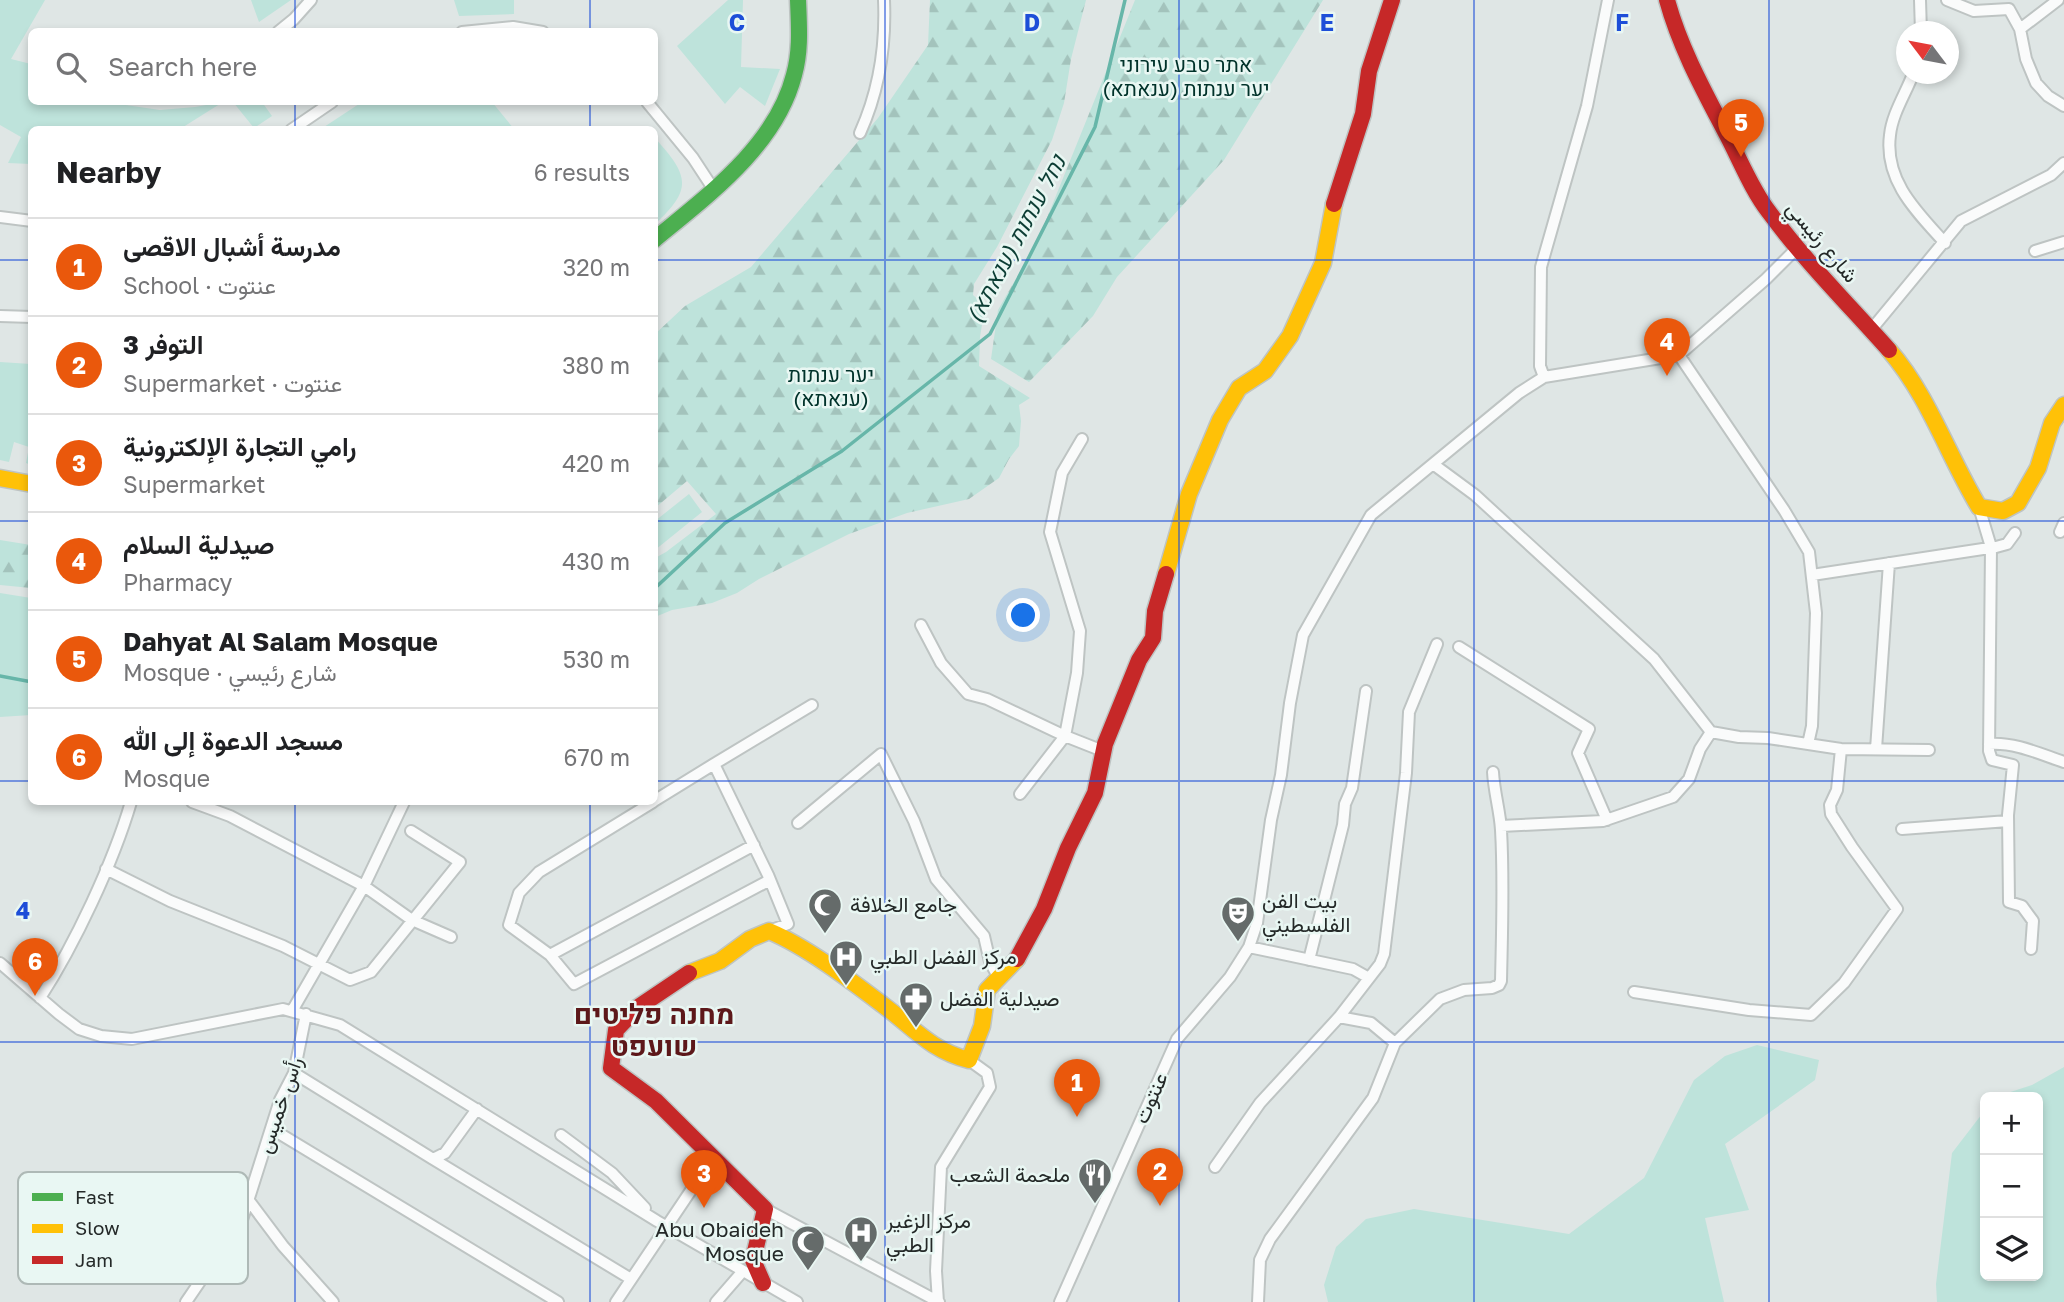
<!DOCTYPE html>
<html lang="en">
<head>
<meta charset="utf-8">
<style>
  :root { --surface:#fff; --page:#f2f2f2; --text:#202124; --muted:#757577; --line:#e0e0e0; --accent:#ea580c }
  body { margin:0; font-family:"Golos Text",Vazirmatn,Heebo,sans-serif; background:var(--page); color:var(--text) }
  .controls { position:absolute; right:21px; bottom:21px; display:grid; overflow:hidden; border-radius:10px; box-shadow:0 4px 10px #0003 }
  .controls button { width:63px; height:63px; display:grid; place-items:center; padding:0; border:0; border-bottom:2px solid var(--line); background:var(--surface); color:var(--text); font:35px sans-serif }
  .compass { position:absolute; left:1896px; top:21px; width:63px; height:63px; border-radius:50%; background:var(--surface); box-shadow:0 4px 10px #0003; rotate:302deg }
  .you { position:absolute; left:1024px; top:616px; width:24px; height:24px; margin:-18px; border:5px solid #fff; border-radius:50%; background:#1a73e8; box-shadow:0 0 0 10px #1a73e833 }
  .badge { display:grid; place-items:center; width:46px; height:46px; border-radius:50%; background:var(--accent); color:#fff; font-size:23px; font-weight:700 }
  .pin { position:absolute; translate:-50% -58px; filter:drop-shadow(0 2px 4px #0008) }
  .pin::after { content:''; position:absolute; top:37px; width:24px; height:21px; background:inherit; clip-path:polygon(0 0,100% 0,50% 100%) }
  .list { margin:0; padding:0; list-style:none }
  h2 { display:flex; justify-content:space-between; align-items:center; height:91px; margin:0; padding:0 28px; font-size:30px }
  h2 small { font-size:23px; font-weight:400; color:var(--muted) }
  .list li { display:grid; grid-template-columns:46px 1fr auto; gap:21px; align-items:center; box-sizing:border-box; height:98px; padding:0 28px; border-top:2px solid var(--line) }
  .list b { display:block; font-size:26px; white-space:nowrap }
  .list p { margin:0; font-size:23px; white-space:nowrap; color:var(--muted) }
  .list em { font-size:23px; font-style:normal; color:var(--muted) }
  .icon { flex:none; width:38px; height:38px; fill:none; stroke:currentColor; stroke-width:2; stroke-linecap:round; stroke-linejoin:round }
  .map { position:relative; flex:none; width:2064px; height:1302px; overflow:hidden }
  .search { position:absolute; background:var(--surface); box-shadow:0 4px 10px #0003; left:28px; top:28px; width:630px; height:77px; display:flex; align-items:center; gap:18px; box-sizing:border-box; padding:0 24px; border-radius:10px; color:var(--muted); font-size:26px }
  .panel { position:absolute; background:var(--surface); box-shadow:0 4px 10px #0003; left:28px; top:126px; width:630px; height:679px; border-radius:10px }
  .map>svg:first-child { display:block }
  .green { fill:#bee3db }
  .forest { fill:url(#forest-firs) }
  .lines { fill:none; stroke-linecap:round; stroke-linejoin:round }
  .stream { stroke:#67b6a9; stroke-width:3.5 }
  .street-casing { stroke:#bec4c3; stroke-width:14 }
  .fast-casing { stroke:#bec4c3; stroke-width:19 }
  .slow-casing { stroke:#bec4c3; stroke-width:19 }
  .jam-casing { stroke:#bec4c3; stroke-width:19 }
  .street { stroke:#fafbfb; stroke-width:10 }
  .fast { stroke:#4caf50; stroke-width:16 }
  .slow { stroke:#ffc107; stroke-width:16 }
  .jam { stroke:#c62828; stroke-width:16 }
  .grid { fill:none; stroke:#1d4ed8; stroke-width:2; stroke-opacity:0.55 }
  .labels { text-anchor:middle; stroke-width:5; stroke-linejoin:round; paint-order:stroke }
  .park-label { font-size:21px; fill:#00322a; stroke:#e9f7f3 }
  .street-label { font-size:21px; fill:#242928; stroke:#e9f7f3 }
  .poi-label { font-size:21px; fill:#242928; stroke:#e9f7f3; text-anchor:start }
  .water-label { font-size:23px; font-style:italic; fill:#0c3d34; stroke:#e9f7f3 }
  .district-label { font-size:28px; font-weight:bold; fill:#5d181a; stroke:#e9f7f3 }
  .key { fill:#e9f7f3; stroke:#aeb9b6; stroke-width:2 }
  .key-label { font-size:19px; fill:#242928 }
  .grid-label { font-size:23px; text-anchor:middle; font-weight:bold; fill:#1d4ed8; stroke:#e9f7f3; stroke-width:5; stroke-linejoin:round; paint-order:stroke }
</style>
</head>
<body>
<div class="map">
<svg width="2064" height="1302" viewBox="0 0 2064 1302">
  <defs>
    <pattern id="forest-firs" width="22" height="20" patternUnits="userSpaceOnUse" patternTransform="scale(1.75)"><rect width="22" height="20" fill="#bee3db"/><path d="M5 1l3.5 6h-7zM16 11l3.5 6h-7z" fill="#a3c3bc"/></pattern>
  </defs>
  <rect width="100%" height="100%" fill="#dfe6e5"/>
  <path class="green" d="M0 0H45L11 59 31 64 32 102H105L160 110 195 107 223 102 180 129 32 130 31 164 8 163 21 137 0 125Z
    M251 0H291L259 22Z
    M454 0H514V14L459 16Z
    M728 0H743L741 67 780 69 765 106 740 87 725 104 677 46Z
    M233 102H262L272 116 254 128Z
    M362 102H492L514 129H321Z
    M655 138C688 175 694 188 655 224Z
    M0 362 31 364V465L26 463 29 447 14 442 9 462 0 460Z
    M689 494 702 512 655 550V521Z
    M0 593 31 598V715L0 717Z
    M1757 1045 1819 1060 1815 1080 1725 1144 1749 1210 1705 1218 1724 1302H1328L1324 1285 1336 1247 1366 1219 1414 1209 1569 1234 1644 1178 1694 1080 1725 1056Z
    M2064 1067V1302H1937L1936 1284 1952 1153 1985 1110V1276H2038V1097H1995L2032 1085Z"/>
  <path class="forest" d="M930 0H1086L1071 59 1064 103 1052 140 997 247 974 284 973 295 985 306 980 337 979 366 1030 398 1019 405 1021 421 1019 446 1009 459 999 478 969 499 907 513 849 534 759 579 737 593 712 603 672 610 655 617V558L666 552 716 514 687 481 655 508 654 335 685 306 751 267 878 118 928 45Z
    M1135 0H1323L1224 160 1117 277 1093 316 1029 382 991 359 998 310 1038 240Z
    M0 540 31 545V588L0 585Z"/>
  <g class="lines">
    <path class="stream" d="M654 589 725 523 842 451 990 334 1095 127 1125 0
      M0 676 32 682"/>
    <g class="street-casing">
      <path id="street" d="M1920 0 1921 32
        M1947 0 1974 11 2009 9 2020 29 2026 59 2036 83 2048 96 2064 106
        M2020 29 2058 0
        M278 32 294 19 311 0
        M462 32 513 27 543 32
        M1913 74C1906 93 1892 114 1890 135 1884 181 1917 212 1945 243
        M647 102 693 158 714 190
        M291 130 332 102
        M860 133C879 91 886 46 884 0
        M0 217 32 221
        M2035 251 2064 242
        M0 316 32 317
        M1871 330 1961 221 2051 175 2064 163
        M1679 355 1784 510 1809 552 1816 613 1812 726 1808 744
        M1544 377 1679 355 1766 279 1798 247
        M1082 439 1062 473 1050 532 1080 631 1077 673 1065 736 1103 751
        M1433 464 1475 495 1654 659 1711 732
        M1979 507 1991 547 1989 751 1992 760 2013 765 2008 815 2009 902 2022 906 2033 921 2031 949
        M2060 532 2064 523
        M1812 575 1996 547 2007 544 2015 533
        M921 625 941 663 968 694 987 699 1065 736 1020 794
        M1459 647 1589 729 1578 753 1607 820
        M1989 744C2015 742 2040 754 2064 762
        M1876 749 1889 563
        M654 801 714 764
        M192 802 230 816 364 886 412 920 451 937
        M653 802 539 872 519 893 509 925 550 955 754 845
        M798 823 881 754 914 821 936 879 984 936 990 962 999 978
        M1501 826 1603 821 1673 797 1689 779 1700 749 1711 732 1739 737 1768 738 1841 749 1929 750
        M1902 829 2008 821
        M106 869 170 901 283 946 350 980 371 972 460 862 411 831
        M769 931 788 924 768 875 714 764 812 705
        M1249 947 1353 969 1369 978
        M550 955 574 984 770 880
        M1309 960 1343 825 1345 804 1352 788 1366 691
        M0 963 59 1014 79 1029 101 1036 132 1039 283 1009 340 1025 657 1221 797 1302
        M1634 992 1749 1010 1811 1015 1844 983 1897 909 1852 847 1831 814 1830 805 1837 790 1841 749
        M40 998C75 944 113 863 131 802
        M292 1011 364 886 404 802
        M1339 1017 1371 1023 1395 1043
        M294 1073 433 1159 445 1153 477 1109
        M272 1129 558 1302
        M561 1135 612 1173 645 1208
        M433 1159 631 1279
        M1215 1167 1260 1103 1339 1017 1380 964 1384 954 1406 773 1409 712 1437 644
        M247 1198 283 1246 333 1302
        M765 1209 939 1302
        M186 1302 242 1220 280 1100 294 1073 306 1014
        M616 1302 712 1159
        M716 1302 743 1271
        M938 1302 936 1271 941 1167 990 1087 987 1073 969 1060
        M1060 1302 1177 1039 1230 977 1249 947 1257 923 1271 820 1281 775 1290 703 1303 635 1371 515 1519 393 1544 377 1540 366 1541 267 1587 106 1608 0
        M1258 1302 1260 1260 1270 1239 1373 1098 1395 1043 1440 999 1464 990 1492 988 1499 985 1501 981C1502 931 1504 881 1501 830 1500 811 1494 792 1493 772"/>
    </g>
    <g class="fast-casing">
      <path id="fast" d="M654 240C707 196 776 146 794 75 801 50 799 26 798 0"/>
    </g>
    <g class="slow-casing">
      <path id="slow" d="M1889 350C1929 396 1948 456 1979 507L2003 511 2018 503 2038 468 2052 423 2064 405
        M0 478 32 484
        M1166 574 1189 494 1220 420 1239 388 1265 371 1290 336 1323 263 1334 204
        M689 973 720 961 750 939 769 931C807 947 850 980 883 1005 913 1027 930 1050 969 1060L982 1026 987 990 1017 959"/>
    </g>
    <g class="jam-casing">
      <path id="jam" d="M1667 0C1680 48 1705 93 1728 137 1741 162 1752 190 1769 212 1805 261 1849 305 1889 350
        M1334 204 1363 114 1369 71 1392 0
        M1017 959 1044 909 1068 848 1095 793 1105 744 1139 660 1153 638 1155 611 1166 574
        M689 973 637 1008 616 1030 611 1068 656 1101 765 1209 753 1260 763 1283"/>
    </g>
    <use href="#street" class="street"/>
    <use href="#fast" class="fast"/>
    <use href="#slow" class="slow"/>
    <use href="#jam" class="jam"/>
  </g>
  <path class="grid" d="M295 0V32M590 0V32M885 0V1302M1179 0V1302M1474 0V1302M1769 0V1302M295 102V130M590 102V130M0 260H32M654 260H2064M0 521H32M654 521H2064M0 781H32M654 781H2064M295 802V1302M590 802V1302M0 1042H2064"/>
  <defs>
    <g id="mosque-pin" transform="scale(1.75)"><path d="M0 17L-7.5 6A9.5 9.5 0 1 1 7.5 6Z" fill="#656b6a" stroke="#e9f7f3"/><path d="M3.5-4.9A6 6 0 1 0 3.5 4.9A5 5 0 1 1 3.5-4.9Z" fill="#fff"/></g>
    <g id="theatre-pin" transform="scale(1.75)"><path d="M0 17L-7.5 6A9.5 9.5 0 1 1 7.5 6Z" fill="#656b6a" stroke="#e9f7f3"/><path d="M-5-5.5Q0-4 5-5.5V0Q5 5 0 6Q-5 5-5 0ZM-3.3-2.5H-1v1.5H-3.3ZM1-2.5H3.3v1.5H1ZM-2.8 1Q0 5.5 2.8 1Z" fill="#fff"/></g>
    <g id="hospital-pin" transform="scale(1.75)"><path d="M0 17L-7.5 6A9.5 9.5 0 1 1 7.5 6Z" fill="#656b6a" stroke="#e9f7f3"/><path d="M-5-5h3v3.5h4V-5h3V5h-3V1.5h-4V5h-3Z" fill="#fff"/></g>
    <g id="pharmacy-pin" transform="scale(1.75)"><path d="M0 17L-7.5 6A9.5 9.5 0 1 1 7.5 6Z" fill="#656b6a" stroke="#e9f7f3"/><path d="M-2-6h4v4h4v4h-4v4h-4v-4h-4v-4h4Z" fill="#fff"/></g>
    <g id="restaurant-pin" transform="scale(1.75)"><path d="M0 17L-7.5 6A9.5 9.5 0 1 1 7.5 6Z" fill="#656b6a" stroke="#e9f7f3"/><path d="M-5-6h1v4h1v-4h1v4h1v-4h1v5L-1.5 .5V6h-2V.5L-5-1ZM5-6V6H3V1.5H1.5Q1.5-4 5-6Z" fill="#fff"/></g>
  </defs>
  <g fill-rule="evenodd">
    <use href="#mosque-pin" x="825" y="905"/>
    <use href="#theatre-pin" x="1238" y="913"/>
    <use href="#hospital-pin" x="846" y="957"/>
    <use href="#pharmacy-pin" x="916" y="999"/>
    <use href="#restaurant-pin" x="1095" y="1175"/>
    <use href="#hospital-pin" x="861" y="1233"/>
    <use href="#mosque-pin" x="808" y="1242"/>
  </g>
  <g class="labels">
    <g class="park-label">
      <text x="1186" y="72">אתר טבע עירוני<tspan x="1186" dy="24">יער ענתות (ענאתא)</tspan></text>
      <text x="831" y="382">יער ענתות<tspan x="831" dy="24">(ענאתא)</tspan></text>
    </g>
    <g class="street-label">
      <text transform="translate(1822 242) rotate(50)" y="7">شارع رئيسي</text>
      <text transform="translate(1151 1098) rotate(-66)" y="7">عنتوت</text>
      <text transform="translate(280 1105) rotate(-71)" y="7">رأس خميس</text>
    </g>
    <g class="poi-label">
      <text x="1262" y="908">بيت الفن<tspan x="1262" dy="24">الفلسطيني</tspan></text>
      <text x="850" y="912">جامع الخلافة</text>
      <text x="870" y="964">مركز الفضل الطبي</text>
      <text x="940" y="1006">صيدلية الفضل</text>
      <text x="1070" y="1182" text-anchor="end">ملحمة الشعب</text>
      <text x="886" y="1228">مركز الزغير<tspan x="886" dy="24">الطبي</tspan></text>
      <text x="784" y="1237" text-anchor="end">Abu Obaideh<tspan x="784" dy="24">Mosque</tspan></text>
    </g>
    <g class="water-label">
      <text transform="translate(1016 239) rotate(-62)" y="8">נחל ענתות (ענאתא)</text>
    </g>
    <g class="district-label">
      <text x="654" y="1024">מחנה פליטים<tspan x="654" dy="32">שועפט</tspan></text>
    </g>
  </g>
  <rect x="18" y="1172" width="230" height="112" rx="10" class="key"/>
  <rect x="32" y="1193" width="31" height="8" fill="#4caf50"/>
  <rect x="32" y="1224" width="31" height="9" fill="#ffc107"/>
  <rect x="32" y="1256" width="31" height="8" fill="#c62828"/>
  <g class="key-label">
    <text x="75" y="1204">Fast</text>
    <text x="75" y="1235">Slow</text>
    <text x="75" y="1267">Jam</text>
  </g>
  <g class="grid-label">
    <text x="737" y="31">C</text>
    <text x="1032" y="31">D</text>
    <text x="1327" y="31">E</text>
    <text x="1622" y="31">F</text>
    <text x="23" y="919">4</text>
  </g>
</svg>
<div class="controls">
<button>+</button>
<button>−</button>
<button><svg class="icon" aria-label="layers" viewBox="0 0 24 24"><path d="M12 4l9 5-9 5-9-5zM3 14l9 5 9-5"/></svg></button>
</div>
<svg class="compass" viewBox="-18 -18 36 36"><path d="M0-13l5 13h-10z" fill="#e53935"/><path d="M0 13l5-13h-10z" fill="#757577"/></svg>
<div class="you"></div>
<div class="pin badge" style="left:1077px;top:1117px">1</div>
<div class="pin badge" style="left:1160px;top:1206px">2</div>
<div class="pin badge" style="left:704px;top:1208px">3</div>
<div class="pin badge" style="left:1667px;top:376px">4</div>
<div class="pin badge" style="left:1741px;top:157px">5</div>
<div class="pin badge" style="left:35px;top:996px">6</div>
<div class="search"><svg class="icon" aria-label="search" viewBox="0 0 24 24"><circle cx="10" cy="10" r="6"/><path d="M15 15l6 6"/></svg>Search here</div>
<section class="panel">
<h2>Nearby<small>6 results</small></h2>
<ul class="list">
<li><span class="badge">1</span><div><b>مدرسة أشبال الاقصى</b><p>School · عنتوت</p></div><em>320 m</em></li>
<li><span class="badge">2</span><div><b>التوفر 3</b><p>Supermarket · عنتوت</p></div><em>380 m</em></li>
<li><span class="badge">3</span><div><b>رامي التجارة الإلكترونية</b><p>Supermarket</p></div><em>420 m</em></li>
<li><span class="badge">4</span><div><b>صيدلية السلام</b><p>Pharmacy</p></div><em>430 m</em></li>
<li><span class="badge">5</span><div><b>Dahyat Al Salam Mosque</b><p>Mosque · شارع رئيسي</p></div><em>530 m</em></li>
<li><span class="badge">6</span><div><b>مسجد الدعوة إلى الله</b><p>Mosque</p></div><em>670 m</em></li>
</ul>
</section>
</div>
</body>
</html>
